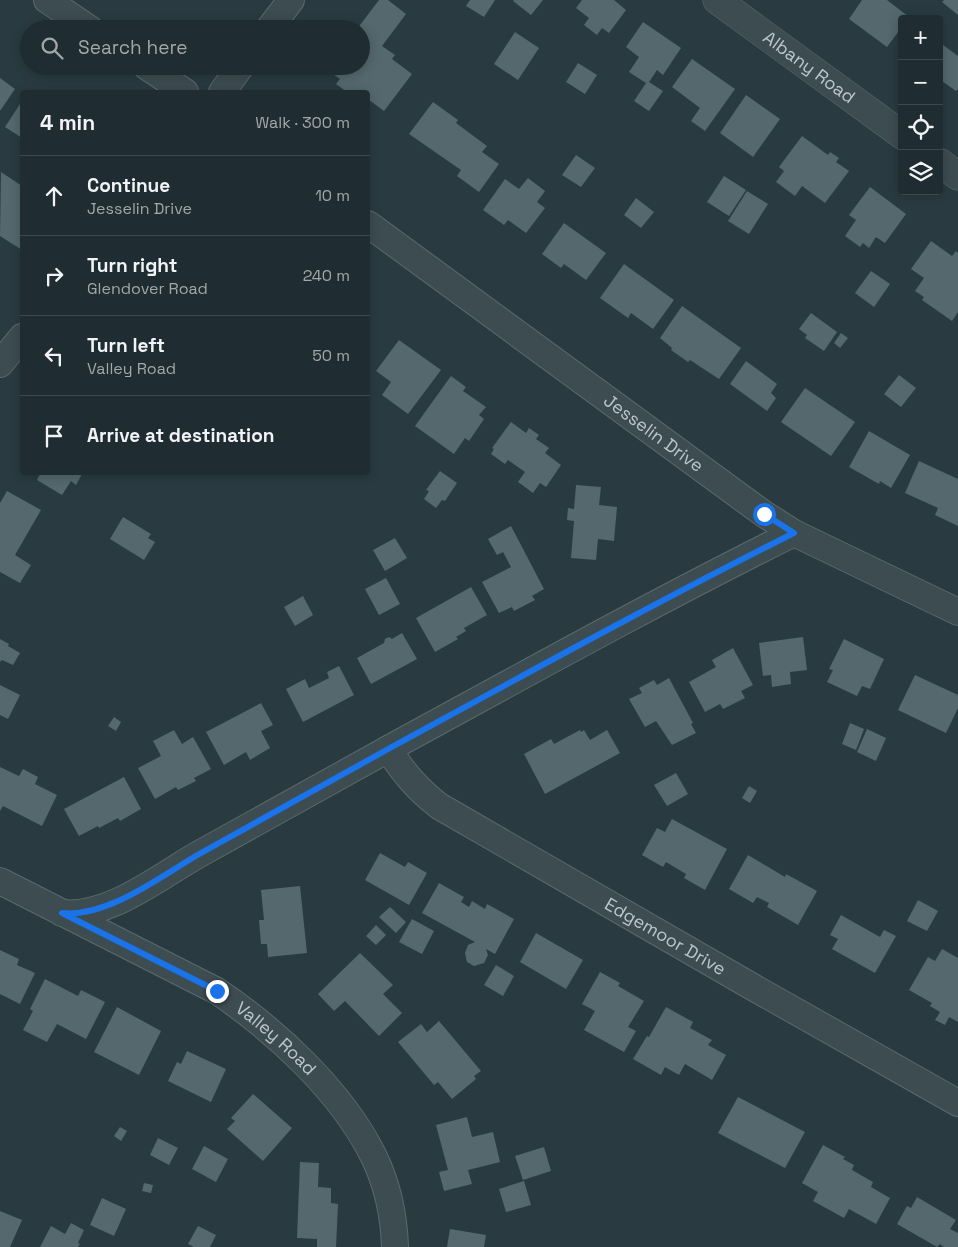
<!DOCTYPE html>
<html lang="en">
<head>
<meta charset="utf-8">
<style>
  :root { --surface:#1f2c31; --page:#2c383d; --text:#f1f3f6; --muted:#a1a7ab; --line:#3c484d }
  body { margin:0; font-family:"Space Grotesk",sans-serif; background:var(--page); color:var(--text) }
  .controls { position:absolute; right:15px; top:15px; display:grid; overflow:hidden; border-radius:5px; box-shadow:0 2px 12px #0003 }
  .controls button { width:45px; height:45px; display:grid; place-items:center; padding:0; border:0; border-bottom:1px solid var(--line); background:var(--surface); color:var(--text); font:25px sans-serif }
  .stop { position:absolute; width:15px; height:15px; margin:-11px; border:4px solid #1a73e8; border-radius:50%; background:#fff }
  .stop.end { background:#1a73e8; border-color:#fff; box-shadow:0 1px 5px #0008 }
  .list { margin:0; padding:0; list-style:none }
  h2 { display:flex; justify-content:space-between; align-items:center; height:65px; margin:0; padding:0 20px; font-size:21px }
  h2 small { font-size:16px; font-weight:400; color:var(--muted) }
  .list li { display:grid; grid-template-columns:32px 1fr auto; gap:15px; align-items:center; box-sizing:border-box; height:80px; padding:0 20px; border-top:1px solid var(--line) }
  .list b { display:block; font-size:19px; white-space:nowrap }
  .list p { margin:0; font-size:16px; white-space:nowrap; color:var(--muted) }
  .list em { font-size:16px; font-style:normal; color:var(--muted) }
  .icon { flex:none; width:28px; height:28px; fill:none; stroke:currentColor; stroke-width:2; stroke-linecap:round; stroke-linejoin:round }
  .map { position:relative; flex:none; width:958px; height:1247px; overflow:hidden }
  .search { position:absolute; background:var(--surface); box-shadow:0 2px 12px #0003; left:20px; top:20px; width:350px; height:55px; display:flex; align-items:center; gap:12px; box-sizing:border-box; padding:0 18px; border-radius:28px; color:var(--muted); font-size:19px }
  .panel { position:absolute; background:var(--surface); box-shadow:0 2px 12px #0003; left:20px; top:90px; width:350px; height:385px; border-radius:5px }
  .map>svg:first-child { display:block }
  .building { fill:#54686e }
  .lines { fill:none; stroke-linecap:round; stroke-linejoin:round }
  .minor-casing { stroke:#5b696f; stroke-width:28 }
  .tertiary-casing { stroke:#5b696f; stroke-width:29 }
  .minor { stroke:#3d4c51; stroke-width:26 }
  .tertiary { stroke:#3d4c51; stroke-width:28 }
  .route { stroke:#1a73e8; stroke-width:6 }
  .labels { text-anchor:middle; stroke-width:4; stroke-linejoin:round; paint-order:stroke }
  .street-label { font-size:18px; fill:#bac6cb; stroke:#223137 }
</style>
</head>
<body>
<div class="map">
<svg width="958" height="1247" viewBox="0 0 958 1247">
  <rect width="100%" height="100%" fill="#293b41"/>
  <path class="building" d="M379 0H388L406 14 382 46 395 55 392 59 412 74 384 111 369 100 368 102V92H347L336 84 340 79 326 69 328 66H361V29H357Z
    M470 0H495L484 17 466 6Z
    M514 0H543L531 15 513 1Z
    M582 0H614L626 10 609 33 602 28 597 35 584 25 589 18 576 8Z
    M862 0H887L909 17 908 19H902V27L887 47 849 19Z
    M944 0H958V15L942 2Z
    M643 22 681 48 663 75 657 70 649 82 663 91 649 111 634 101 646 83 629 72 639 57 626 47Z
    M515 32 539 48 518 80 494 64Z
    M939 42 958 56V89L956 91 939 79Z
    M692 59 735 89 705 131 691 121 700 108 672 87Z
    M578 63 597 75 585 94 566 82Z
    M0 78 15 89 0 111Z
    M746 95 780 119 753 157 720 133Z
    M22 101V138L5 127Z
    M433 102 458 120 456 123 487 146 482 152 499 164 479 192 457 176 461 170 409 134Z
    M802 136 828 155 830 152 839 158 836 162 849 171 825 203 802 186 795 196 776 182 784 171 779 167Z
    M576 155 595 168 581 187 562 175Z
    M1 172 22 186V250L0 236Z
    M724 176 746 190 729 216 707 202Z
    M528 178 545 191 537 202 545 208 526 233 508 220 504 225 483 210 505 179 519 189Z
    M870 187 906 214 885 243 876 237 869 248 863 243 860 247 845 236 856 220 849 215Z
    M747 191 768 204 749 234 728 221Z
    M636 198 654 212 641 228 624 215Z
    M564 223 606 253 586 280 564 264 561 268 542 254Z
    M931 241 952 256 956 251 958 253V312L952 321 922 300 924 297 915 291 924 278 911 269Z
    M624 264 674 300 653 329 631 313 628 318 600 298Z
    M871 271 890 284 874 307 855 293Z
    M682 306 741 348 719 379 690 360 688 362 671 350 672 348 660 338Z
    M811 313 837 332 824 351 805 338 807 335 799 329Z
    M841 333 848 338 840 348 834 343Z
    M399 340 441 370 408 414 382 395 391 382 376 371Z
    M746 361 777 384 771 393 776 398 767 411 730 384Z
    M899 375 916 388 901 407 884 394Z
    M451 376 466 387 463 391 486 407 479 415 484 419 469 441 465 438 454 454 415 426Z
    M805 388 855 422 831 456 781 422Z
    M511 422 526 433 529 428 539 435 536 439 549 448 545 453 561 465 546 487 540 483 533 493 518 482 525 472 508 460 505 464 491 454 494 449 492 448Z
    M869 431 910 455 891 488 880 481 879 484 849 467Z
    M919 461 958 479V526L935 515 938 508 905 493Z
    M440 471 457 483 445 501 442 500 436 508 424 499 429 491 426 490Z
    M41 472H83L76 485 71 481 62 495 37 480Z
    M576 485 601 487 599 505 617 507 614 541 598 539 596 560 571 558 574 521 567 520 568 508 574 509Z
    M7 491 41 510 15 555 31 565 20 583 0 572V503Z
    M123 517 151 534 148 538 155 542 144 560 110 539Z
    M511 526 544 589 532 596 535 600 514 611 512 607 499 613 482 582 511 567 503 552 497 555 488 539Z
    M395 538 407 558 385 571 373 550Z
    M386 578 400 604 379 615 365 589Z
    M471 587 487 615 464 628 466 631 456 637 458 639 435 652 416 618Z
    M303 596 313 615 295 626 284 607Z
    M402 633 417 659 371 684 357 658 384 643 385 639 389 637 392 639Z
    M803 637 807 670 790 672 791 684 772 687 771 675 763 676 759 643Z
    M0 639 9 644 8 646 20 653 13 665 2 660 0 662Z
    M844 639 884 659 870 689 862 686 857 696 827 682 833 670 829 669Z
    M733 648 753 685 741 691 745 698 723 709 720 704 705 712 689 682 716 667 712 660Z
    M339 666 354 695 303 722 286 689 305 679 309 688 329 678 327 672Z
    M915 675 958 695V708L946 733 898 710Z
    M669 678 693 723 691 724 696 733 672 745 656 721 645 727 629 699 642 693 639 688 654 680 657 685Z
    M0 685 20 695 8 719 0 715Z
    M261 703 273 725 261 731 270 748 250 760 246 752 224 765 206 732Z
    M114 717 121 722 116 731 108 726Z
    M850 723 864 729 856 750 842 744Z
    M867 729 886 738 876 761 857 752Z
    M174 730 182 744 193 737 211 769 194 778 196 781 178 790 176 787 155 799 138 768 161 756 153 741Z
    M580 730 581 732 584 730 590 740 607 730 620 753 545 794 524 754 551 739 554 744Z
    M0 767 19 776 23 769 38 777 35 784 57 795 42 826 3 806 0 811Z
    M676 773 688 794 667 806 654 785Z
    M124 777 141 809 120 821 118 818 99 828 98 826 79 836 64 809Z
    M749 786 757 791 750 803 742 798Z
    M672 819 727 849 705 890 684 878 686 874 666 862 663 867 642 855 657 828 665 832Z
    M380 853 405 867 408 862 427 873 409 905 365 880Z
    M748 855 785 877 786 874 817 891 798 925 767 907 769 903 757 897 753 903 729 889Z
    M439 883 464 897 461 902 469 907 472 901 485 909 487 904 514 919 495 954 486 949 488 955 484 963 474 966 467 962 465 953 468 945 475 942 422 913Z
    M300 886 307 953 268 957 267 944H261L259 920H264L261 890Z
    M918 900 938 911 927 931 907 921Z
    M390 907 406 922 396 933 379 917Z
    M841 915 880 937 884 930 896 936 875 973 832 949 838 939 830 935Z
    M412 919 434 931 422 954 399 942Z
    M376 925 386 935 376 945 366 936Z
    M536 933 583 960 566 989 520 962Z
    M942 949 958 958V1022L949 1017 945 1025 935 1020 940 1012 930 1006 932 1003 909 990 928 957 935 961Z
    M0 950 19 959 17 965 35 973 20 1004 0 994Z
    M360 953 393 985 383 994 402 1013 379 1036 345 1001 334 1011 318 994Z
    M496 965 514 976 503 996 484 985Z
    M600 972 620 983 618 986 644 1001 628 1027 636 1031 624 1052 584 1030 595 1011 582 1004Z
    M45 979 78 996 81 990 105 1002 86 1039 57 1024 47 1042 23 1030 33 1011 30 1009Z
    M117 1007 161 1031 139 1075 94 1052Z
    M666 1007 693 1022 690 1028 712 1040 708 1045 726 1055 712 1080 685 1064 679 1075 665 1067 661 1075 633 1059 647 1036 649 1037Z
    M439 1021 481 1071 474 1076 476 1079 452 1099 438 1082 434 1085 398 1042 421 1024 427 1032Z
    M187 1051 226 1069 211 1102 168 1081 177 1062 181 1064Z
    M253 1094 292 1128 263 1161 227 1129 235 1121 231 1118Z
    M738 1097 805 1132 785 1168 718 1133Z
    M467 1117 472 1137 493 1132 500 1162 468 1170 472 1184 444 1191 439 1172 448 1170 436 1125Z
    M120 1127 127 1131 121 1141 114 1136Z
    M158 1138 178 1148 169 1165 150 1155Z
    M823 1145 845 1157 843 1159 854 1165 852 1170 873 1182 871 1187 890 1198 876 1224 849 1209 844 1218 813 1201 818 1192 802 1183Z
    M204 1146 228 1159 216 1182 192 1169Z
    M544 1147 551 1171 523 1180 515 1156Z
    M300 1162 319 1163 318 1187 331 1188V1203L338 1204 336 1247H317V1239L297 1238Z
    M524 1181 531 1205 506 1212 499 1189Z
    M144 1183 153 1185 151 1193 142 1191Z
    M917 1197 956 1220 950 1229 958 1233V1247H944L940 1244 937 1247 897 1224 907 1206 911 1208Z
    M102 1198 126 1209 114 1236 90 1225Z
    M0 1211 22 1220 10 1247H0Z
    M71 1223 84 1230 78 1243 80 1244 78 1247H40L51 1226 65 1234Z
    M198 1226 216 1235 210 1247H194L188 1244Z
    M450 1229 486 1235 484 1247H447Z"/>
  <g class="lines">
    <g class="minor-casing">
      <g id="minor">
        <path d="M47 0 90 29"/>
        <path d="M269 29 291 0"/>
        <path d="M146 66 185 92"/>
        <path d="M222 92 241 66"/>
        <path id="s1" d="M368 224 764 514 794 533 958 612"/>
        <path d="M0 364 22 337"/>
        <path id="s2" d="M388 749C404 773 416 788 439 806L751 986 958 1103"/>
        <path id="s3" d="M0 881 217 991C276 1031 341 1091 373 1155 387 1183 394 1216 395 1247"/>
        <path d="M62 913C110 918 161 875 201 853 264 818 327 783 390 748 524 675 657 601 794 533"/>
      </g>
    </g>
    <g class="tertiary-casing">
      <g id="tertiary">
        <path id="s4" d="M717 0 902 135"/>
        <path d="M939 162 958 176"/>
      </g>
    </g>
    <use href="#minor" class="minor"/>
    <use href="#tertiary" class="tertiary"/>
  </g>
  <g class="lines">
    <path class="route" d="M217 991 62 913C108 918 162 875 201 853 264 818 327 783 390 748 524 675 658 601 794 533L764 514"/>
  </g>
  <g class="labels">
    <g class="street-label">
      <text dy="6" stroke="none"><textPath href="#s4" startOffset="114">Albany Road</textPath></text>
      <text dy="6" stroke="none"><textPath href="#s1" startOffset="354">Jesselin Drive</textPath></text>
      <text dy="6" stroke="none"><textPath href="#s2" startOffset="338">Edgemoor Drive</textPath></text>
      <text dy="6" stroke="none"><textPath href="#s3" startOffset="319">Valley Road</textPath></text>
    </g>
  </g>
</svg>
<div class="controls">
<button>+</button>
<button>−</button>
<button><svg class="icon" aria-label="locate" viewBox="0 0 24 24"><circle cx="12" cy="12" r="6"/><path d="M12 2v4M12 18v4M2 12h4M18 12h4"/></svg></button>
<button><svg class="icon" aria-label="layers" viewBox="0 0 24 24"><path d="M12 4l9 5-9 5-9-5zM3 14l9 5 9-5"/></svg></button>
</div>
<div class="stop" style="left:764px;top:514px"></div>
<div class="stop end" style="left:217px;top:991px"></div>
<div class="search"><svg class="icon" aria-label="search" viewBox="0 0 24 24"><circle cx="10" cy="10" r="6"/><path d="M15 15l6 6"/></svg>Search here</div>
<section class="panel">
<h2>4 min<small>Walk · 300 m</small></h2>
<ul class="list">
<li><svg class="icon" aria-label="ahead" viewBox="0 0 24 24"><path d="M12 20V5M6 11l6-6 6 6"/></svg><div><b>Continue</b><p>Jesselin Drive</p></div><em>10 m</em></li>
<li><svg class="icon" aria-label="right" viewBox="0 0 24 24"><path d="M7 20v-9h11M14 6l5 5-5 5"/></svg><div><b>Turn right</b><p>Glendover Road</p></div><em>240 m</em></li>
<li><svg class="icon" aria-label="left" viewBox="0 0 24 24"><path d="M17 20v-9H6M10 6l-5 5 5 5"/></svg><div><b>Turn left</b><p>Valley Road</p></div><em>50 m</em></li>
<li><svg class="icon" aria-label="arrive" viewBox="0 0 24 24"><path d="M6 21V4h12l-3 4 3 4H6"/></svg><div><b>Arrive at destination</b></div></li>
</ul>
</section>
</div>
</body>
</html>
